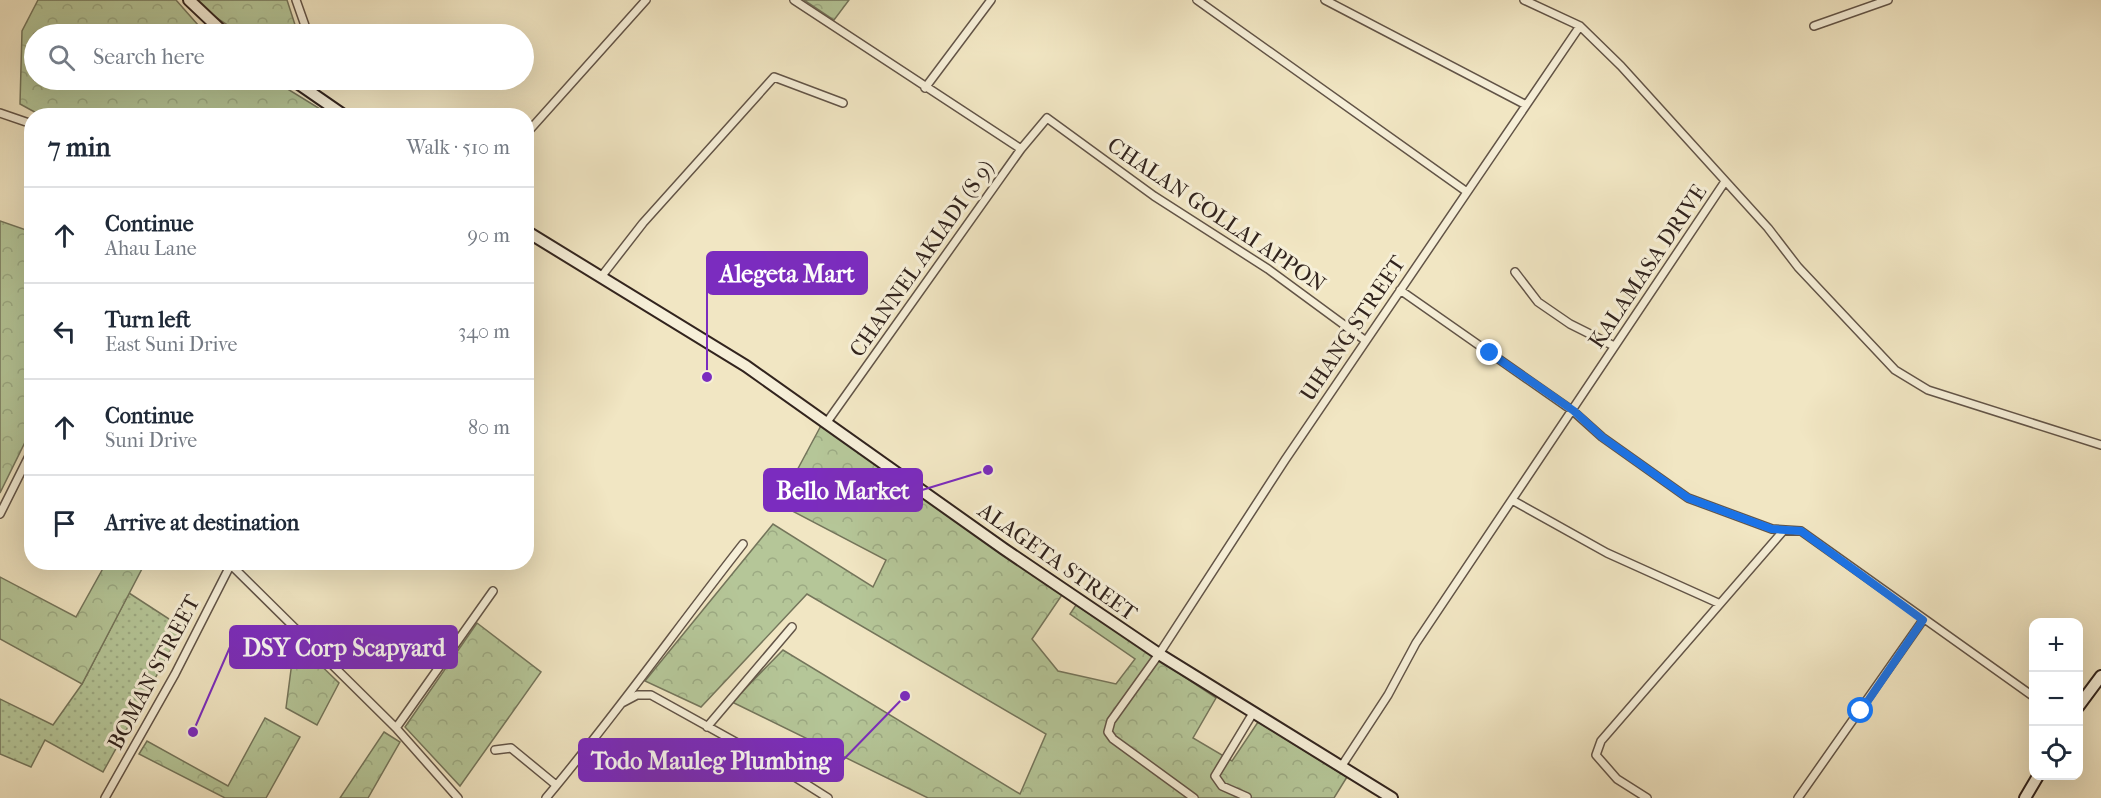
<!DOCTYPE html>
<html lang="en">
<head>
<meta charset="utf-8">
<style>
  :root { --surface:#fff; --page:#f2f2f3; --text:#1f2937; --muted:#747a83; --line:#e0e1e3 }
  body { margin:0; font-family:"IM FELL French Canon",serif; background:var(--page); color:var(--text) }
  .controls { position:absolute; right:18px; bottom:18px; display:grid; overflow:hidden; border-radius:12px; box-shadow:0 6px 24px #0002 }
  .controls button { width:54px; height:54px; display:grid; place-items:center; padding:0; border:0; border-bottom:2px solid var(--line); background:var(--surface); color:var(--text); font:30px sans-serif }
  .stop { position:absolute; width:18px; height:18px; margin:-14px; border:4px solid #1a73e8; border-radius:50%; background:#fff }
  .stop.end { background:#1a73e8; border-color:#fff; box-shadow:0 2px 6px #0008 }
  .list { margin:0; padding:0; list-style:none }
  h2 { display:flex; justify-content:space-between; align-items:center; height:78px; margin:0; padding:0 24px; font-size:26px }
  h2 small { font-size:20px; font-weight:400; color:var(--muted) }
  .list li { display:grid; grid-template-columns:39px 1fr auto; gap:18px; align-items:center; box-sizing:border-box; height:96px; padding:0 24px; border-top:2px solid var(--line) }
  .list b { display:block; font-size:22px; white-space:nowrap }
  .list p { margin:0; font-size:20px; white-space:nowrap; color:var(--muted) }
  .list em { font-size:20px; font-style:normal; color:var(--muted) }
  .icon { flex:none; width:33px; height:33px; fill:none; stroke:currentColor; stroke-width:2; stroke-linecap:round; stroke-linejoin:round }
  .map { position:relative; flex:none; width:2101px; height:798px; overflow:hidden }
  .search { position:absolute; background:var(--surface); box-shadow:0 6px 24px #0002; left:24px; top:24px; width:510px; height:66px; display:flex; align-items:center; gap:15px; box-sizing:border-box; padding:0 21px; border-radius:33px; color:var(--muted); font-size:22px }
  .panel { position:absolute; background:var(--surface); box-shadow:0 6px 24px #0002; left:24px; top:108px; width:510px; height:462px; border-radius:24px }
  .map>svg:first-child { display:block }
  .grass { fill:url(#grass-dots); stroke:#74755b; stroke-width:1.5 }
  .forest { fill:url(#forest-crowns); stroke:#74755b; stroke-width:1.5 }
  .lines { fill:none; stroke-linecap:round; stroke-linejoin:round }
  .minor-casing { stroke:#625447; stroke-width:10 }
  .secondary-casing { stroke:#32241e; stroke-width:14 }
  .minor { stroke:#f6efd8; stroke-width:7 }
  .secondary { stroke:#f6efd8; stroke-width:10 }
  .route { stroke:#1a73e8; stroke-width:8 }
  .labels { text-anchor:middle; stroke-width:6; stroke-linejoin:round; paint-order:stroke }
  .street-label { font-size:22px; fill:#32241e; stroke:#f6efd8 }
  .leader { fill:none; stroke:#7b2cbf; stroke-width:2 }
  .callout-dot { fill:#7b2cbf; stroke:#f6efd8; stroke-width:2 }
  .callout { fill:#7b2cbf; stroke:#7b2cbf; stroke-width:2 }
  .callout-label { font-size:24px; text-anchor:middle; font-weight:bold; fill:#fff }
</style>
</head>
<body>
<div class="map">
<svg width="2101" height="798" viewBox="0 0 2101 798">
  <defs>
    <pattern id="grass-dots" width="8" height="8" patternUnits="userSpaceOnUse" patternTransform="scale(1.5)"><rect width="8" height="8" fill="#b5c698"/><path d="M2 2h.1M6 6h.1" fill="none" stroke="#9caa83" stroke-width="1.8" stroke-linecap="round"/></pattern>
    <pattern id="forest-crowns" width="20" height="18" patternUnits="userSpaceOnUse" patternTransform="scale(1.5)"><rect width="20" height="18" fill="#b5c698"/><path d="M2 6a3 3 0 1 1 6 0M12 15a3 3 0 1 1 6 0" fill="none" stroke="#9caa83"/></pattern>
  </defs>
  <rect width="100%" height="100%" fill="#f1e6c3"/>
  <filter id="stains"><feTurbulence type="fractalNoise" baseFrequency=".00333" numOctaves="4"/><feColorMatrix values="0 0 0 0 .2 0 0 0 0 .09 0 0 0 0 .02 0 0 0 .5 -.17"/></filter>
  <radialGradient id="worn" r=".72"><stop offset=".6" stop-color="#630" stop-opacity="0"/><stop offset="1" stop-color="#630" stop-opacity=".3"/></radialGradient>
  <path class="grass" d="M129 593 183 628 103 772 45 740 31 767 0 754V699L53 725 82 684Z"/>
  <path class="forest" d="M38 0H176L206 34H34V80H273L330 115 204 116 186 112 168 116 40 115 20 104 22 31Z
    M197 0H287L298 34H241L203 9Z
    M804 0H849L834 20Z
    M0 221 32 232 31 430 0 493Z
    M824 420 1064 592 1032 639 1058 671 1116 684 1135 659 1070 614 1076 605 1216 698 1193 738 1232 761 1258 722 1347 777 1334 798H928L732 702 783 650 1020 794 1046 734 807 594 701 707 645 681 773 524 873 587 886 560 779 504Z
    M106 563H145L82 684 0 639V577L76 617Z
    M477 623 541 672 460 786 405 727Z
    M307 652 339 683 317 725 286 708 292 662Z
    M265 718 300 737 266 798H225L139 754 147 741 228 786Z
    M384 732 400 742 368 798H340Z"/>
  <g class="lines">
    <g class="minor-casing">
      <path id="minor" d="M296 0 308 34
        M794 0 1021 149
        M1197 0 1467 192
        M1325 0 1526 105
        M1524 0 1580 26 1621 66 1768 228 1798 267 1895 370 1928 390 2101 445
        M1814 26 1888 0
        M925 88 991 0
        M0 113 32 124
        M526 134 646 0
        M1515 272 1538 302 1570 324 1614 346
        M601 277 643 223 774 77 843 103
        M1400 290 1573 411 1602 437 1688 498 1772 529 1801 531 2034 697
        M827 422 1021 149 1047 118 1154 196 1268 269 1366 341
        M1512 500 1607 553 1718 603
        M0 514 32 450
        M228 562 396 728 458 798
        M622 703 637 695H651L768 760 828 798
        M707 727 792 627
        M396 728 493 591
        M495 750 511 748 556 785
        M1341 767 1388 695 1416 643 1724 183
        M1247 797 1222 786 1215 776 1253 713
        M105 798 175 674 232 562
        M546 798C615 716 677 628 743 544
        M1194 798 1113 739 1108 732 1111 721 1159 654 1285 460 1580 26
        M1647 798 1617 779 1596 755 1601 741 1784 530
        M1798 798 1923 620"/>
    </g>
    <g class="secondary-casing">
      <path id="secondary" d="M189 0 225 34
        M293 80 345 116
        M526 231 746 366 1004 549 1159 654 1392 798
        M2078 707 2101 676
        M2025 798 2038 776"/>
    </g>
    <use href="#minor" class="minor"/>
    <use href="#secondary" class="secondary"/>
  </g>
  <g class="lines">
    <path class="route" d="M1490 353 1574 411 1602 437 1688 498 1772 529 1801 531 1923 620 1861 711"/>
  </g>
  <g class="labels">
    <g class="street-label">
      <text transform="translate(1217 214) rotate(34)" y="8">CHALAN GOLLAI APPON</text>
      <text transform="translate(921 258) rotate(-55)" y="8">CHANNEL AKIADI (S 9)</text>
      <text transform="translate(1647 266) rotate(-56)" y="8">KALAMASA DRIVE</text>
      <text transform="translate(1352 328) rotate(-56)" y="8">UHANG STREET</text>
      <text transform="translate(1058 561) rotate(35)" y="8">ALAGETA STREET</text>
      <text transform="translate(153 672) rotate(-62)" y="8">BOMAN STREET</text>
    </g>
  </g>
  <path class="leader" d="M707 377L707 273M988 470L922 490M193 732L230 647M905 696L843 760"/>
  <g class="callout-dot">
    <circle cx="707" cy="377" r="6"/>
    <circle cx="988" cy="470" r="6"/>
    <circle cx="193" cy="732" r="6"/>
    <circle cx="905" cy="696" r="6"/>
  </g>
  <g class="callout">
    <rect x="707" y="252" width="160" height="42" rx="6"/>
    <rect x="764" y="469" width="158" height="42" rx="6"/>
    <rect x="230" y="626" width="227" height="42" rx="6"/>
    <rect x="579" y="739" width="264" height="42" rx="6"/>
  </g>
  <g class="callout-label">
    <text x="787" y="282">Alegeta Mart</text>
    <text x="843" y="499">Bello Market</text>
    <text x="344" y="656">DSY Corp Scapyard</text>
    <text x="711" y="769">Todo Mauleg Plumbing</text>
  </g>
  <rect width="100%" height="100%" filter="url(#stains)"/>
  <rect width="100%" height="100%" fill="url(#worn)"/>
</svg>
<div class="controls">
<button>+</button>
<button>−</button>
<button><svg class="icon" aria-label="locate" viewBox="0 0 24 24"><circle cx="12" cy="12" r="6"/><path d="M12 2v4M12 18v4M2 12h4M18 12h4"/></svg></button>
</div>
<div class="stop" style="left:1861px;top:711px"></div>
<div class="stop end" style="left:1490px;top:353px"></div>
<div class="search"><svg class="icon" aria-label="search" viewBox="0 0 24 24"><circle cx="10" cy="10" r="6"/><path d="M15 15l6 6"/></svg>Search here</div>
<section class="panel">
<h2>7 min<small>Walk · 510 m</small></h2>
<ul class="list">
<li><svg class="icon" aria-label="ahead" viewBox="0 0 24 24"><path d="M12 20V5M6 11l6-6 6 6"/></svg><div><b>Continue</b><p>Ahau Lane</p></div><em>90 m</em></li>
<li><svg class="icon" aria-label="left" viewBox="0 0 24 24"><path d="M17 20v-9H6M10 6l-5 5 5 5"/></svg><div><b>Turn left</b><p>East Suni Drive</p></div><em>340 m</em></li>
<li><svg class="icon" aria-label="ahead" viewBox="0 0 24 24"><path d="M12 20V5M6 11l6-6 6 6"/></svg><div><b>Continue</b><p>Suni Drive</p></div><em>80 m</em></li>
<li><svg class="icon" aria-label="arrive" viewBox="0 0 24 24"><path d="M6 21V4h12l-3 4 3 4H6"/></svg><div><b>Arrive at destination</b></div></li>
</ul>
</section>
</div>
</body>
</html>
